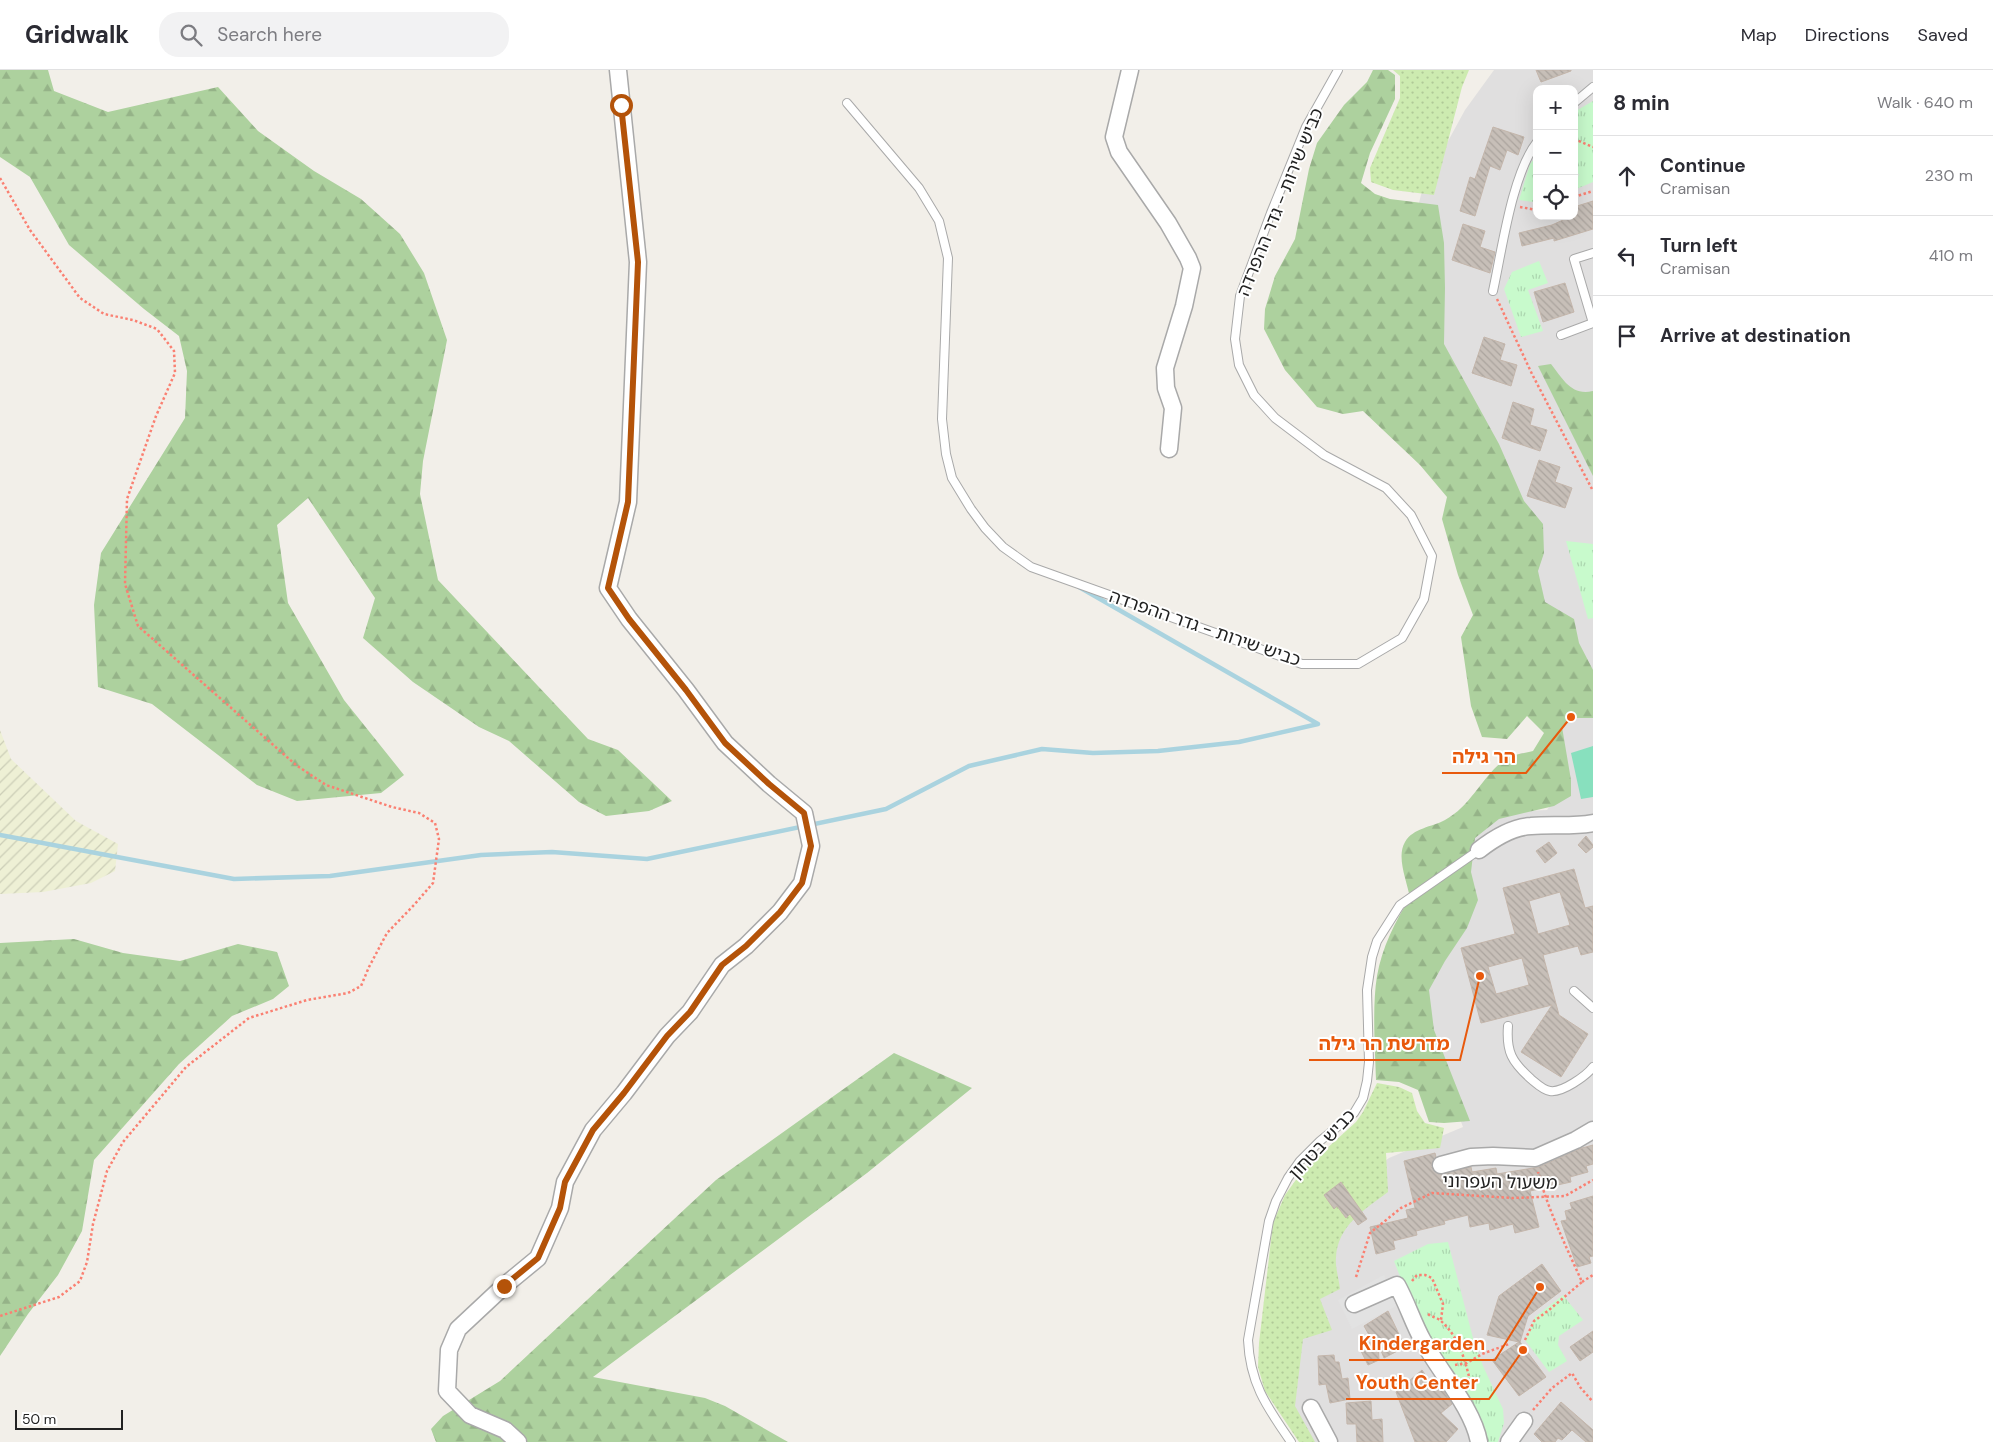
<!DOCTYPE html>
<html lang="en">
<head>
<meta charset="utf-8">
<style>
  :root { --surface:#fff; --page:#f2f2f3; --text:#2b2b33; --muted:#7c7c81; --line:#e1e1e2 }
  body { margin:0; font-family:"DM Sans","Noto Sans Hebrew",sans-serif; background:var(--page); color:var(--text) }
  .controls { position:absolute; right:15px; top:15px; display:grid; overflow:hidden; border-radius:10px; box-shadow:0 5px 20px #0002 }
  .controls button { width:45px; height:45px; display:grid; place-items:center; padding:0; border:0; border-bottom:1px solid var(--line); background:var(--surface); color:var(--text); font:25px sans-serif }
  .scale { position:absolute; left:15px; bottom:12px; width:108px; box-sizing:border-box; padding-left:5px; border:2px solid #222; border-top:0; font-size:14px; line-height:18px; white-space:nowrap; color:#222; -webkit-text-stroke:4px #fff; paint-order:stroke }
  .stop { position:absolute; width:15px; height:15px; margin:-11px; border:4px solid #b45309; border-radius:50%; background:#fff }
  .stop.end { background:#b45309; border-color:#fff; box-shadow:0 1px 5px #0008 }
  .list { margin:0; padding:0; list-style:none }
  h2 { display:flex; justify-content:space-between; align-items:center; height:65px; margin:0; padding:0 20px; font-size:21px }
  h2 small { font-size:16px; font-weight:400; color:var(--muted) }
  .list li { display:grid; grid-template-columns:32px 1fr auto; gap:15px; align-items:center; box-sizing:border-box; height:80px; padding:0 20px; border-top:1px solid var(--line) }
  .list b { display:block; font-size:19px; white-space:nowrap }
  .list p { margin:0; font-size:16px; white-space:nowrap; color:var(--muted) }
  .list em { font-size:16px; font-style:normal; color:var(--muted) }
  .icon { flex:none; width:28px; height:28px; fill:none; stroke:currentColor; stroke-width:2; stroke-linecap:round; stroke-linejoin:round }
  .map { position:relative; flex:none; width:1593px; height:1372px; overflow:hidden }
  header { display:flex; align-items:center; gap:30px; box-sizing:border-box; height:70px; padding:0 25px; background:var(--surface); border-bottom:1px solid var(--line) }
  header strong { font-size:24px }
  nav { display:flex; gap:28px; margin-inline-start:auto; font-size:18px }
  .search { width:350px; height:45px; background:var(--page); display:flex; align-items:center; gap:12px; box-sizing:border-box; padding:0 18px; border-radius:20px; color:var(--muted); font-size:19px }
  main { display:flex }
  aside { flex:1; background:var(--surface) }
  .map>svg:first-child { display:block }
  .residential { fill:#e0dfdf; fill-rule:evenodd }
  .farmland { fill:url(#farmland-furrows) }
  .grass { fill:url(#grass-dots) }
  .forest { fill:url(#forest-firs) }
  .park { fill:url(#park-tufts) }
  .pitch { fill:#88e0be }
  .parking { fill:#e2e2e2 }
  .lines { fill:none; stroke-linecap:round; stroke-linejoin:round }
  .stream { stroke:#aad3df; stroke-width:4.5 }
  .building { fill:url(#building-back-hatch); stroke:#c4b6ab; fill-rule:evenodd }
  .lane-casing { stroke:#a9a9a9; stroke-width:10 }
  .street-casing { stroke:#a9a9a9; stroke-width:19 }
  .path { stroke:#fa8072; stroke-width:2.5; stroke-dasharray:2.5 2.5; stroke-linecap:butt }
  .lane { stroke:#fff; stroke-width:8 }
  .street { stroke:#fff; stroke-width:16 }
  .route { stroke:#b45309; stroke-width:6 }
  .labels { text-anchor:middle; stroke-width:4; stroke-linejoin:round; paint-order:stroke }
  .street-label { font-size:18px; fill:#222; stroke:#fff }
  .leader { fill:none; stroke:#e8590c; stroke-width:2 }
  .callout-dot { fill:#e8590c; stroke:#fff; stroke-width:2 }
  .callout-label { font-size:19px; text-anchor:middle; font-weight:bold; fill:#e8590c; stroke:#fff; stroke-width:4; stroke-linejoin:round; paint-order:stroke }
</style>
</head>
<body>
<header>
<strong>Gridwalk</strong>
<div class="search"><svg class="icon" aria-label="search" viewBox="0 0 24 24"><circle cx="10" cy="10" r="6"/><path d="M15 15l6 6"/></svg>Search here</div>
<nav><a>Map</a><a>Directions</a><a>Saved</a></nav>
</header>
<main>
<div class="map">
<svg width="1593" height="1372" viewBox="0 0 1593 1372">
  <defs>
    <pattern id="farmland-furrows" width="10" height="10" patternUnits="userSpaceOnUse" patternTransform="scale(1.25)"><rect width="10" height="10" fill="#eef0d5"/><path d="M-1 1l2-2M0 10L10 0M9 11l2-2" fill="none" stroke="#ccceb7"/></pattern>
    <pattern id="grass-dots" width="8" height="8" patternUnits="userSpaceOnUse" patternTransform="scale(1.25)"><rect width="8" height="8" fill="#cdebb0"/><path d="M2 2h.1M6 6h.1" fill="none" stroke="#b0c997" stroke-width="1.8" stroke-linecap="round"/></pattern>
    <pattern id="forest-firs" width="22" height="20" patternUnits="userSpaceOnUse" patternTransform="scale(1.25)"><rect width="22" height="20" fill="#add19e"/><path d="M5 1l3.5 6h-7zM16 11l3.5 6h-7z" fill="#95b388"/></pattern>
    <pattern id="park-tufts" width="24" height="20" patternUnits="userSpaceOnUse" patternTransform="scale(1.25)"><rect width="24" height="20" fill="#c8facc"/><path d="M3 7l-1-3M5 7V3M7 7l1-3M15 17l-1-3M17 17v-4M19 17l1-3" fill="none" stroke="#acd6af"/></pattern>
    <pattern id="building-back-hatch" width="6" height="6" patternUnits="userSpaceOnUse" patternTransform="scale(1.25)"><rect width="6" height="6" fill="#c7bfb8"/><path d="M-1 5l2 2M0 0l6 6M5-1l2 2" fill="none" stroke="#aba49e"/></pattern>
  </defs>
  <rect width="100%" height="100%" fill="#f2efe9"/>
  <path class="residential" d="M1494 0H1593V1372H1305L1282 1336 1339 1123 1389 1088 1463 1057 1413 922 1446 777 1506 742 1547 740 1564 717 1403 196 1423 117 1465 40ZM1537 19H1574V146H1537Z"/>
  <path class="farmland" d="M0 660 11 689 76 751 118 774 115 801 91 813 43 822 0 824Z"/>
  <path class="grass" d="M1393 0H1469L1462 17 1434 125 1393 120 1371 112 1370 98 1400 28V6Z
    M1377 1013 1399 1017 1412 1023 1417 1041 1425 1053 1444 1058 1440 1078 1386 1083 1388 1122C1365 1139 1337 1156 1336 1188 1335 1197 1339 1209 1340 1219L1320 1229 1332 1260 1303 1269 1295 1336 1315 1372H1299L1265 1321 1258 1297 1259 1273 1273 1153 1285 1125 1303 1100 1356 1052 1363 1042Z"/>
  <path class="forest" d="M0 0H48L54 21 108 42 218 17 258 61 314 101 361 129 400 164 424 203 447 270 423 391 420 424 438 510 588 669 618 680 672 731 649 741 606 746 579 732 509 671 479 657 413 612 363 568 375 528 308 428 277 455 288 533 344 630 404 705 381 723 297 731 257 715 152 634 98 617 94 535 101 483 185 348 187 301 179 266 144 239 69 175 30 107 0 87Z
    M1373 0H1388L1395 5V29L1370 83 1361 113 1375 124 1390 129 1438 135 1444 173 1445 218 1444 274 1499 374 1524 431 1543 454 1544 483 1538 501 1545 532 1574 549 1579 573 1593 600V648H1571L1562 657 1571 710V726L1554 736 1499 749 1475 768 1471 802 1478 830 1467 858 1445 891 1429 920 1434 960 1470 1051 1444 1053 1429 1052 1418 1020 1399 1012 1376 1010C1375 978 1372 937 1377 906 1382 878 1395 851 1410 828 1407 811 1396 787 1405 772 1413 758 1432 757 1445 750 1471 736 1481 708 1504 690 1511 685 1525 683 1533 681L1544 663 1527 646 1507 669 1482 667 1471 636 1461 567 1473 545 1458 505 1442 449 1447 427 1420 395 1363 341 1343 344 1317 337 1285 300 1264 259 1265 239 1275 206 1295 169 1309 99 1317 73 1344 35 1367 12Z
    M1551 294C1563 309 1571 326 1593 321V406L1538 296Z
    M74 869 123 883 180 891 238 874 277 882 289 916 273 929 232 946 179 994 94 1090 82 1161 58 1205 28 1244 0 1286V873Z
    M894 983 972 1018 867 1103 593 1307 705 1328 725 1336 788 1372H436L431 1359 443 1346 500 1311 716 1110Z"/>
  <path class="park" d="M1593 31V112L1574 120 1579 104 1574 103V42Z
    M1537 85V124L1533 132 1519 130 1530 94Z
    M1539 191 1548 213 1528 220 1543 261 1521 267 1504 219 1512 202Z
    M1566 471 1593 474V548L1588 549Z
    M1448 1172 1473 1268 1483 1296 1503 1339 1504 1353 1498 1372H1481L1418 1253 1394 1191 1428 1174Z
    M1563 1225 1583 1250 1559 1266 1558 1275 1567 1291 1549 1302 1525 1270 1535 1247Z"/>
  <path class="pitch" d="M1593 676V727L1581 729 1571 683Z"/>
  <path class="parking" d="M1384 1205 1396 1236 1352 1259 1338 1230Z"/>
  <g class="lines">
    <path class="stream" d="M0 765 234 809 330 806 481 785 552 782 647 789 886 739 969 696 1042 679 1093 683 1158 681 1239 672 1318 654 1079 517"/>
  </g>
  <path class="building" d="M1536 0H1571V1L1541 12Z
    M1493 57 1524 67 1518 85 1507 80 1500 100 1490 96 1475 146 1460 141 1470 107 1475 109Z
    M1593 131V159L1554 171V168L1522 176 1519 163 1552 155 1563 150 1564 146H1574V137Z
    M1463 154 1485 161 1480 177 1495 182 1490 203 1452 190Z
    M1565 213 1574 242 1543 252 1534 222Z
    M1484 267 1505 274 1500 290 1517 295 1511 316 1472 303Z
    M1513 332 1534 339 1530 355 1547 360 1540 381 1502 368Z
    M1539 390 1560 397 1555 412 1572 418 1565 438 1527 426Z
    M1586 766 1593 775V777L1586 783 1578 775Z
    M1549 772 1557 783 1545 793 1536 781Z
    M1574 799 1585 838 1593 836V882L1581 885 1578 876 1543 885 1559 945 1588 964 1561 1007 1521 982 1552 935 1481 953 1461 878 1515 864 1503 818ZM1560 822 1570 855 1538 864 1529 831ZM1522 888 1529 915 1496 924 1488 897Z
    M1593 1075V1094L1586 1096 1588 1102 1570 1107 1571 1112 1530 1121 1539 1157 1515 1163 1513 1154 1490 1160 1489 1153 1470 1157 1468 1145 1444 1151 1445 1154 1416 1161 1417 1165 1393 1171 1395 1179 1376 1184 1370 1157 1408 1148 1406 1140 1415 1138 1404 1091 1435 1083 1436 1087 1432 1092 1431 1097 1438 1104 1471 1097 1472 1102 1496 1098 1497 1104 1539 1097 1582 1078Z
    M1341 1112 1367 1149 1358 1155 1350 1144 1346 1148 1337 1136 1334 1139 1324 1125Z
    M1593 1126V1186L1589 1187 1591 1193 1577 1197 1561 1151 1567 1150 1565 1141 1572 1139 1570 1133Z
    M1542 1194 1561 1221 1528 1246 1520 1272 1546 1307 1519 1326 1492 1290 1519 1272 1487 1265 1499 1226Z
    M1388 1241 1405 1277 1384 1288 1378 1273 1379 1290 1368 1295 1360 1279 1374 1270H1372L1364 1256Z
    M1593 1261V1282L1580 1291 1570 1277Z
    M1334 1285 1335 1292H1339L1342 1309 1348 1308 1350 1329 1330 1333 1326 1314 1319 1315 1318 1286Z
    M1422 1300 1429 1310 1435 1308 1452 1334 1441 1343 1458 1359 1446 1372H1415L1396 1322Z
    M1371 1331 1372 1350 1382 1349 1383 1372H1357L1356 1354H1347L1346 1333Z
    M1561 1332 1593 1360V1372H1586L1572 1360 1562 1370 1558 1368 1555 1372H1542L1534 1364Z"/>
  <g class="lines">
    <g class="lane-casing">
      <path id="lane" d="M847 33 919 118 939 151 948 188 942 349 946 384 952 408 971 439 985 458 1003 477 1031 497 1302 594H1358L1402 568 1424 529 1432 486 1411 445 1386 418 1324 385 1275 348 1254 325 1239 295 1235 269 1240 226 1271 143 1306 57 1338 0
        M1574 33 1593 17
        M1593 183 1574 189 1593 253
        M1493 221C1502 180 1512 104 1537 72
        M1561 265 1593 253
        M1574 921 1593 938
        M1508 956C1506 982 1512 992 1531 1009 1537 1014 1543 1020 1550 1021 1562 1023 1586 1006 1593 997
        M1291 1372C1267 1337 1250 1314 1248 1270L1269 1151 1276 1131 1288 1108 1300 1091 1320 1071 1354 1043 1363 1028 1367 1011 1369 992 1367 920 1372 887 1377 871 1400 835 1479 780"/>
    </g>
    <g class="street-casing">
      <path id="street" d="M1130 0 1114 67 1119 82 1168 153 1188 188 1192 198 1184 236 1165 298 1166 318 1173 338 1169 379
        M1479 780C1493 769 1513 757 1531 756 1552 754 1572 757 1593 753
        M1441 1095 1471 1087 1493 1086 1535 1088 1576 1070 1593 1060
        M1354 1234 1397 1215C1407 1233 1413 1253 1423 1271 1439 1301 1473 1338 1479 1372
        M1311 1338 1329 1372
        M518 1372 505 1360 470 1345 447 1321 449 1280 458 1259 504 1216 538 1188 560 1138 565 1112 593 1060 624 1023 667 966 690 942 722 895 746 876 780 842 802 813 811 776 804 743 769 714 725 673 686 620 629 549 608 518 628 432 638 192 618 0
        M1509 1372 1524 1351"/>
    </g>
    <path class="path" d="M1574 69 1593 77
      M0 108 30 160 80 228 104 244 133 250 157 259 174 281 175 303 156 346 127 429 125 514 138 556 296 695 326 715 392 737 419 743 435 753 439 769 433 813 414 835 387 863 369 897 361 916 348 923 307 930 249 948 186 997 123 1072 107 1101 93 1154 87 1192 80 1211 59 1227 0 1246
      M1574 127 1593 121
      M1520 137 1537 140
      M1497 229 1532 304 1593 421
      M1356 1207 1370 1163 1401 1138 1432 1123 1513 1128 1565 1126 1593 1110
      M1412 1211 1417 1205H1425L1432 1208 1443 1234 1441 1250
      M1582 1212 1593 1205
      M1428 1244C1432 1247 1438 1248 1441 1251 1461 1269 1466 1294 1472 1319
      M1525 1270 1534 1251 1549 1240 1582 1212C1566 1176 1548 1140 1538 1102
      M1455 1295 1467 1293 1482 1284 1509 1274
      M1533 1340 1552 1318 1572 1303 1580 1317 1593 1332"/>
    <use href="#lane" class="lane"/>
    <use href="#street" class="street"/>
  </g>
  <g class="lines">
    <path class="route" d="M504 1216 538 1188 560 1138 565 1112 593 1060 624 1023 667 966 690 942 722 895 746 876 780 842 802 813 811 776 804 743 769 714 725 673 686 620 629 549 608 518 628 432 638 192 621 35"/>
  </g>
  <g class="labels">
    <g class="street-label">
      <text transform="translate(1280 132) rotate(-68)" y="6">כביש שירות - גדר ההפרדה</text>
      <text transform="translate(1205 558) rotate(19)" y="6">כביש שירות - גדר ההפרדה</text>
      <text transform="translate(1322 1074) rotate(-47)" y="6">כביש בטחון</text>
      <text transform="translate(1500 1112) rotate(1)" y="6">משעול העפרוני</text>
    </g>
  </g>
  <path class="leader" d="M1571 647L1526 703H1442M1480 906L1460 990H1309M1540 1217L1495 1290H1349M1523 1280L1489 1329H1346"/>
  <g class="callout-dot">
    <circle cx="1571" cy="647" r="5"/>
    <circle cx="1480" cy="906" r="5"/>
    <circle cx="1540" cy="1217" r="5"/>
    <circle cx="1523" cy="1280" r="5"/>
  </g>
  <g class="callout-label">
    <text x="1484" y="693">הר גילה</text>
    <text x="1384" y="980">מדרשת הר גילה</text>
    <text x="1422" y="1280">Kindergarden</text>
    <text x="1417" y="1319">Youth Center</text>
  </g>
</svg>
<div class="controls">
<button>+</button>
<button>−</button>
<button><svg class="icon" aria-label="locate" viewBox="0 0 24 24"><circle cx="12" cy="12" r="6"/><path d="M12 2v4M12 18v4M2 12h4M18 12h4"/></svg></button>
</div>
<div class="scale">50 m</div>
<div class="stop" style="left:621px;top:35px"></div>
<div class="stop end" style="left:504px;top:1216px"></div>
</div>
<aside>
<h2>8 min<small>Walk · 640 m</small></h2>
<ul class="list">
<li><svg class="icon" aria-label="ahead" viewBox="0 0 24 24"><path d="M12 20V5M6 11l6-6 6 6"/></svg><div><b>Continue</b><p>Cramisan</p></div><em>230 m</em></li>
<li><svg class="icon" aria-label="left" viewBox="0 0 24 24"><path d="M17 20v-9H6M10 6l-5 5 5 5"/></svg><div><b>Turn left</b><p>Cramisan</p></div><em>410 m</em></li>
<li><svg class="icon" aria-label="arrive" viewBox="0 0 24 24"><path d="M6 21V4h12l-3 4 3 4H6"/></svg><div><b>Arrive at destination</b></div></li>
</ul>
</aside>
</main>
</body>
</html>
